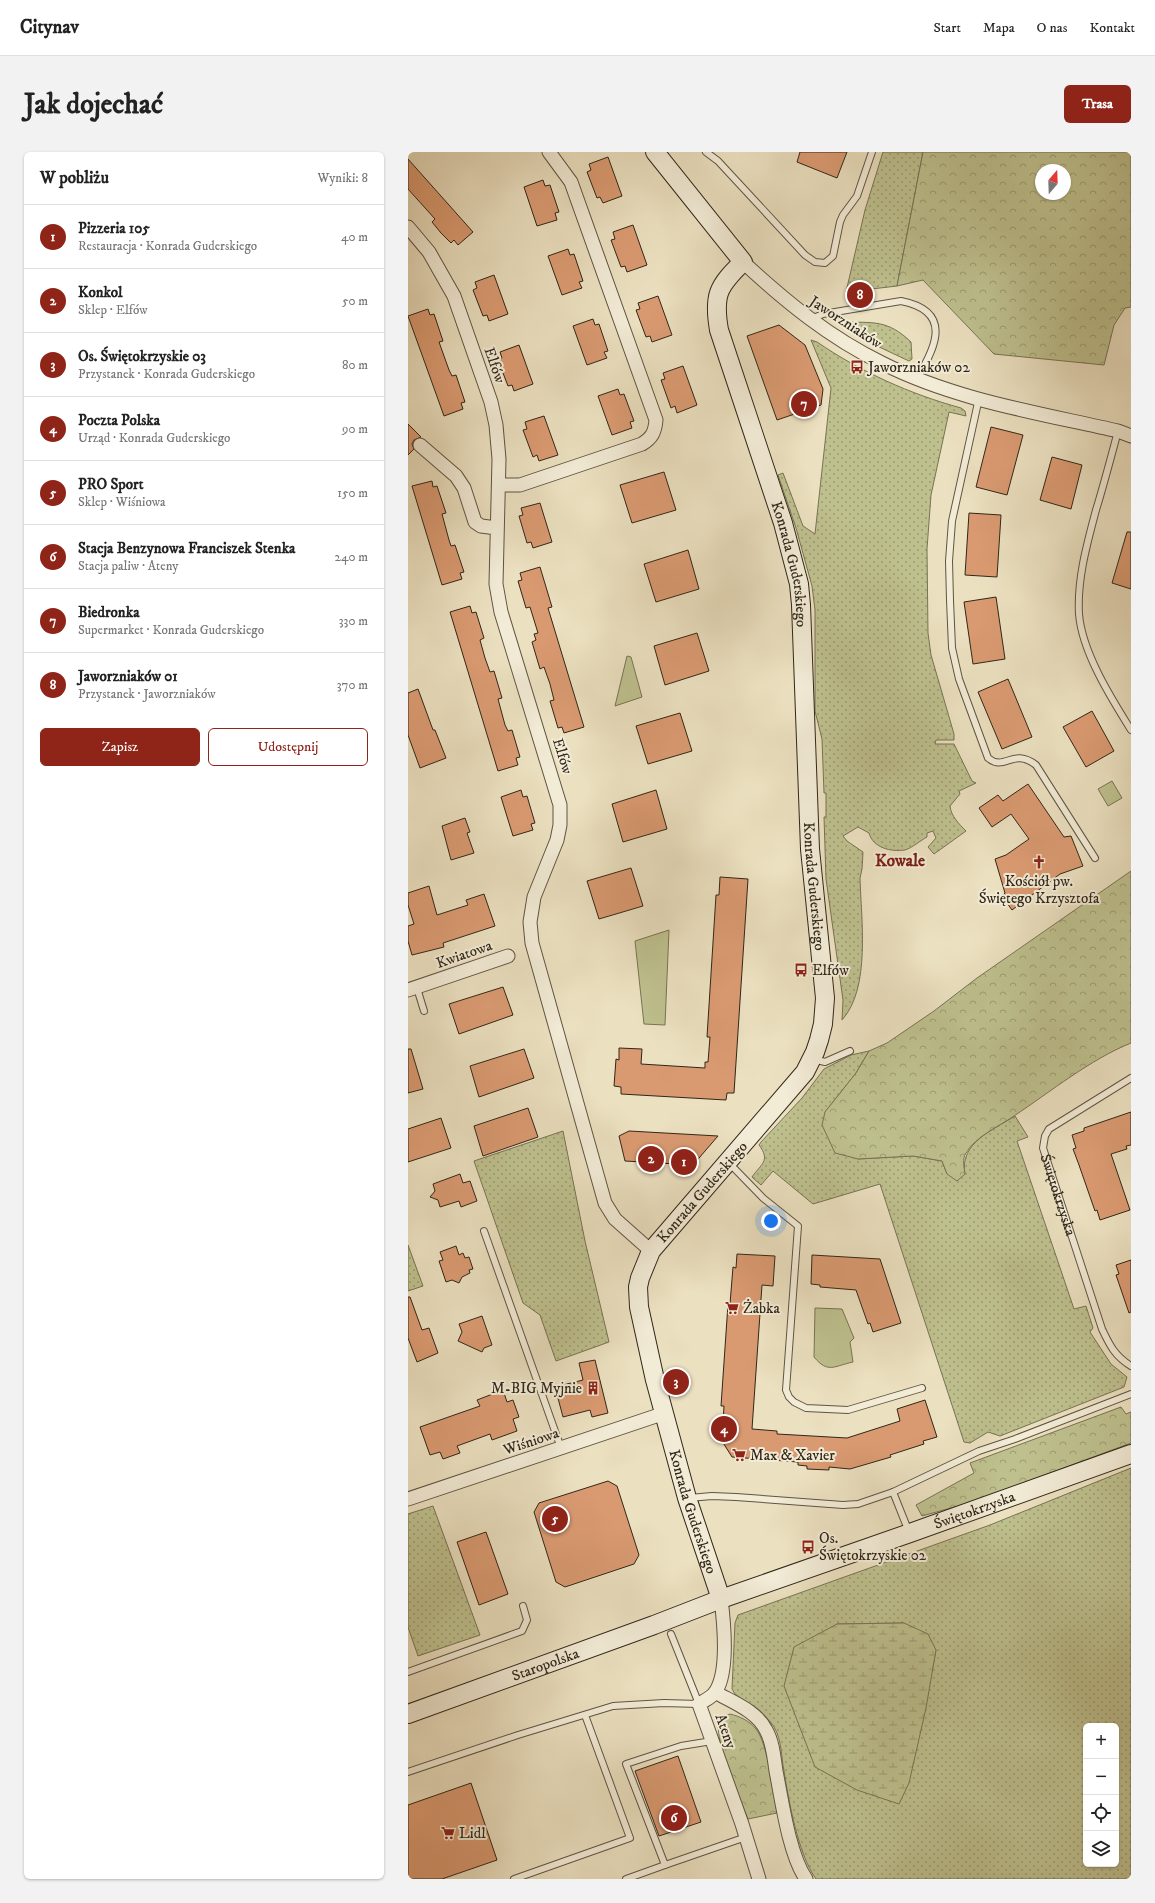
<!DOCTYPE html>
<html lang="pl">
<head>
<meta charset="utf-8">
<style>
  :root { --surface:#fff; --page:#f2f2f2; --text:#222; --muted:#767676; --line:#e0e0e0; --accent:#8f2418 }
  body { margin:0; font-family:"IM FELL DW Pica",serif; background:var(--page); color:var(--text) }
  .controls { position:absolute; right:12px; bottom:12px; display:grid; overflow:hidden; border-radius:6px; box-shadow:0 1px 3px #0004 }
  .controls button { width:36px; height:36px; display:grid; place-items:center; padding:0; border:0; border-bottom:1px solid var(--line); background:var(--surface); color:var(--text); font:20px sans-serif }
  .compass { position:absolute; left:627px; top:12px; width:36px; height:36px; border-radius:50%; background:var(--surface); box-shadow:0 1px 3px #0004; rotate:19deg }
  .you { position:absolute; left:363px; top:1069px; width:14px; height:14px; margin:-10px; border:3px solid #fff; border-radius:50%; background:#1a73e8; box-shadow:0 0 0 6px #1a73e833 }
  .badge { display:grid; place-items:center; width:26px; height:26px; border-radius:50%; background:var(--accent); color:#fff; font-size:13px; font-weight:700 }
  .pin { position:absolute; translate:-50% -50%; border:2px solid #fff; box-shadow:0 1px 4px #0006 }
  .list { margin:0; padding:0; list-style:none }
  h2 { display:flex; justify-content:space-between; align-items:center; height:52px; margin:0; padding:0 16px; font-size:17px }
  h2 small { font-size:13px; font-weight:400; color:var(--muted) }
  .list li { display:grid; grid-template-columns:26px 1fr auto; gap:12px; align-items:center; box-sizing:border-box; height:64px; padding:0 16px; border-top:1px solid var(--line) }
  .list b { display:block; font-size:15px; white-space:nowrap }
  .list p { margin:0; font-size:13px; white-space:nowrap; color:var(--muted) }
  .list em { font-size:13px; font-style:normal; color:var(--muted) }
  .actions { display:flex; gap:8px; padding:12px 16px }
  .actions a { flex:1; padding:9px 0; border:1px solid var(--accent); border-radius:6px; text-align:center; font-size:14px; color:var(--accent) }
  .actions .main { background:var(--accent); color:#fff }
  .icon { flex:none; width:22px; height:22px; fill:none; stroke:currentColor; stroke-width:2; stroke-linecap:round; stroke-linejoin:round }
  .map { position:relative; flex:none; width:723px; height:1727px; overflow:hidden; border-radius:6px }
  header { display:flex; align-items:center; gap:24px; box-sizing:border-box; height:56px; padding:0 20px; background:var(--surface); border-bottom:1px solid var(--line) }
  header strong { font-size:19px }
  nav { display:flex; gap:22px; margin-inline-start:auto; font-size:14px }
  .intro { display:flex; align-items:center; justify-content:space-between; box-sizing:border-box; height:96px; padding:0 24px }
  h1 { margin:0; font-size:28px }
  .button { padding:10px 18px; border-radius:6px; background:var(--accent); color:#fff; font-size:14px; font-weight:700 }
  main { display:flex; gap:24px; padding:0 24px }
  aside { flex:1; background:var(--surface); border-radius:6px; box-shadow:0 1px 3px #0004 }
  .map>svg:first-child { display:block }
  .grass { fill:url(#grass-dots); stroke:#777354; fill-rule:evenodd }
  .forest { fill:url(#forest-crowns); stroke:#777354; fill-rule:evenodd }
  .wetland { fill:url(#wetland-marsh); stroke:#777354 }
  .park { fill:#bec08e; stroke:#777354 }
  .building { fill:#da9a71; stroke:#302619 }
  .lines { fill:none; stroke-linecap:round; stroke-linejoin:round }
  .lane-casing { stroke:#5f5443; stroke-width:8 }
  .street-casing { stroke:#5f5443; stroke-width:15 }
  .secondary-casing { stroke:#302619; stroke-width:20 }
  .lane { stroke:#f2ebd6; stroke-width:6 }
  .street { stroke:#f2ebd6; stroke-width:13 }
  .secondary { stroke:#f2ebd6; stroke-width:18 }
  .labels { text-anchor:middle; stroke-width:4; stroke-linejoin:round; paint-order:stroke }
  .street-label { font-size:15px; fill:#302619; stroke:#f2ebd6 }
  .poi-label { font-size:15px; fill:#302619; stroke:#f2ebd6; text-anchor:start }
  .quarter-label { font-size:17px; font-weight:bold; fill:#7a1f14; stroke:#f2ebd6 }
</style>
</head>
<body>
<header>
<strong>Citynav</strong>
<nav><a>Start</a><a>Mapa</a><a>O nas</a><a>Kontakt</a></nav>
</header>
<div class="intro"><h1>Jak dojechać</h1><a class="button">Trasa</a></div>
<main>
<aside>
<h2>W pobliżu<small>Wyniki: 8</small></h2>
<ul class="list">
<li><span class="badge">1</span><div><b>Pizzeria 105</b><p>Restauracja · Konrada Guderskiego</p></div><em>40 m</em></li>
<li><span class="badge">2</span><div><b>Konkol</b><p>Sklep · Elfów</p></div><em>50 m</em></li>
<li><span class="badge">3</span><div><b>Os. Świętokrzyskie 03</b><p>Przystanek · Konrada Guderskiego</p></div><em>80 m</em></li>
<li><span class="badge">4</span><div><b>Poczta Polska</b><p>Urząd · Konrada Guderskiego</p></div><em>90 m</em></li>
<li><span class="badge">5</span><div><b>PRO Sport</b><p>Sklep · Wiśniowa</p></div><em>150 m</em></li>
<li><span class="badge">6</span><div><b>Stacja Benzynowa Franciszek Stenka</b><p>Stacja paliw · Ateny</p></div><em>240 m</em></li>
<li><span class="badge">7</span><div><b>Biedronka</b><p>Supermarket · Konrada Guderskiego</p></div><em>330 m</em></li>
<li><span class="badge">8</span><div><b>Jaworzniaków 01</b><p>Przystanek · Jaworzniaków</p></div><em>370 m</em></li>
</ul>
<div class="actions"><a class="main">Zapisz</a><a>Udostępnij</a></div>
</aside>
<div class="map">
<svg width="723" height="1727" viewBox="0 0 723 1727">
  <defs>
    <pattern id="grass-dots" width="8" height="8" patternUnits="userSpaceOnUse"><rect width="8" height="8" fill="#bec08e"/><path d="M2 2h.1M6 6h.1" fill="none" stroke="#9b9c73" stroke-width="1.8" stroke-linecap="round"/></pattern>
    <pattern id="forest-crowns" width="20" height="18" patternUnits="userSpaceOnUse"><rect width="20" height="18" fill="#bec08e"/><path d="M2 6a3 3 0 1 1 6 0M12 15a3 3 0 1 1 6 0" fill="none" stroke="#9b9c73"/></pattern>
    <pattern id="wetland-marsh" width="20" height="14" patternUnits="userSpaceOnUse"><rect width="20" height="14" fill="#bec08e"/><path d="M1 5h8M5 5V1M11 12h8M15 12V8" fill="none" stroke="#9b9c73"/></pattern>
  </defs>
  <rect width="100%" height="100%" fill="#ebe0c0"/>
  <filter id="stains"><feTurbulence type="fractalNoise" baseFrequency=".005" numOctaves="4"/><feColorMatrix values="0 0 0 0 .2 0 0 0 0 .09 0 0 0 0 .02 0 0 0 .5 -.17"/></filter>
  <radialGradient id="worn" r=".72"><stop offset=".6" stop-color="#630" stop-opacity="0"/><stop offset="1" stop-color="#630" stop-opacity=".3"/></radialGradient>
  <path class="grass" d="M475 0H515L489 134 438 140 457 58Z
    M434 170C465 171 479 167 503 190L504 207 501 209 467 193 433 174Z
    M403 188 409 190C453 220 502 242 553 256L557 259 558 264 541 260 523 343 519 397 520 481 523 503 546 582V588H528L527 592H546L564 629 568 631 551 639 552 642 542 654C543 664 551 672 558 679L526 702 520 695 528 686 525 679 519 681V685C513 688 504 696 497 698 483 700 465 696 461 681L450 675 435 684 439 689 455 700 454 717 452 726C453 767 463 836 434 868L435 848 418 727 416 665H418V641H416L414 587 407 559V458L404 434 388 376 370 323 375 321 395 374 407 382 423 236Z
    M461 899 448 921 417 960 450 1007 505 1004 534 1009 539 1022H557C551 991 585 978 607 964L620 985 609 989 666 1157 678 1154 685 1176 682 1180 703 1212 719 1225 716 1235 592 1284 580 1280 562 1291 556 1290 472 1032 405 1052 365 1019 353 1033 344 1025C353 1012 363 1009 351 993L353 990 394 946 416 917 443 903Z
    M155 979 177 1089 201 1190 148 1209 132 1163 115 1151 66 1009Z
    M0 1093 15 1134 0 1139Z
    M723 1316V1727H408C390 1702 381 1650 376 1619 373 1605 374 1588 366 1575 357 1561 341 1552 327 1542L324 1537 327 1471 330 1463 582 1373ZM496 1471 528 1498 525 1513 429 1472ZM678 1574H708V1712H678Z
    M25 1354 72 1483 10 1504 0 1475V1362Z"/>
  <path class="forest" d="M515 0H723V155L717 156 706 173 696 213 586 202 515 128 489 134ZM633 18H657V42H633Z
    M723 719V891C683 907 642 940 606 964 590 975 568 984 558 1001 554 1007 556 1015 557 1022L549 1029 539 1022 534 1009 505 1004 450 1007 427 1001 414 973 417 960 448 921 461 899 479 891 526 859 569 826Z
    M713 1255 718 1262 723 1260V1291L561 1351 514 1364 508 1353 566 1321 562 1311Z
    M322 1562C331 1564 342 1569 348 1577 360 1592 365 1640 369 1661L340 1667C332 1647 306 1588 311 1571 313 1566 317 1564 322 1562Z"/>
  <path class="wetland" d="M496 1471 520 1482 528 1498 518 1556 501 1631 491 1652 449 1638 407 1615 376 1534 386 1495 429 1472Z"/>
  <path class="park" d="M219 504 223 505 234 545 207 554Z
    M704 629 714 646 700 654 690 637Z
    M261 778 257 873 236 872 227 789Z
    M407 1156 434 1157 446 1186 442 1190 445 1210C426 1214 420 1222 406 1205Z"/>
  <path class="building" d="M392 0H439L429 26 389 10Z
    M200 5 214 44 195 51 192 45 189 46 179 20 183 18 181 12Z
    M0 7 65 80 50 93 46 88 43 91 33 81 24 70 27 67 0 37Z
    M135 28 137 34 142 33 151 60 147 61 149 68 129 74 116 35Z
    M225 73 239 113 219 120 217 114 213 115 203 88 207 87 205 80Z
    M160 97 162 103 166 102 175 129 171 130 174 136 154 143 140 104Z
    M86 123 100 162 81 169 79 163 75 164 65 138 69 136 67 130Z
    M250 144 264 183 244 190 242 184 238 185 228 158 232 157 230 151Z
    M20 157 22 163 26 162 35 189 31 190 41 218 44 224 48 223 57 250 53 251 55 257 36 264 0 164Z
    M185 167 187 173 191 172 200 199 196 200 199 206 179 213 165 174Z
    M371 173 397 193 415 237 413 253 369 268 339 184Z
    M111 193 125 232 106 239 104 233 100 234 90 208 94 206 92 200Z
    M275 214 289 253 269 261 267 254 263 256 253 228 257 227 255 221Z
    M210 237 212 243 216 242 226 269 222 270 224 276 204 283 190 244Z
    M136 264 150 303 131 309 129 303 125 305 115 278 119 277 117 270Z
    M0 272 13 285 6 288 4 292 6 297 0 303Z
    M583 275 615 283 599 343 568 335Z
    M644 305 674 313 663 357 632 348Z
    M256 320 268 358 224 371 212 333Z
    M24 329 25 335 29 334 38 361 34 362 41 388 43 394 47 393 56 420 52 421 54 427 34 433 4 334Z
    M132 351 144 390 125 396 123 390 119 391 111 364 115 363 113 356Z
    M561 361 593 363 589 425 557 423Z
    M719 380H723V437L704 431Z
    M280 398 291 437 248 450 236 412Z
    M132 415 144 455 140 456 176 575 156 581 154 575 150 576 142 549 146 548 142 532 136 515 132 517 124 490 128 488 126 482 130 481 122 455 118 456 110 429 114 428 112 421Z
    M588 445 597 507 565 512 556 450Z
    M62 454 64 461 68 460 76 486 72 488 77 506 82 520 86 519 94 546 90 547 97 573 100 579 104 578 112 605 108 606 110 613 90 619 42 460Z
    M289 481 301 519 257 533 246 494Z
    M600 527 624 585 594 597 570 540Z
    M10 537 25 578H27L38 606 12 616 0 583V541Z
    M684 559 706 599 678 615 655 575Z
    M272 561 284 599 240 612 228 574Z
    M620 632 656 685 663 684 675 714 652 722 604 758 594 744 597 741 587 707 598 703 621 687 603 662 584 675 571 656 590 643 595 649Z
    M113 638 115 645 119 644 127 671 123 672 125 678 105 684 93 645Z
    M248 638 259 677 215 690 204 652Z
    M57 666 62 680 59 681 66 701 43 708 34 674Z
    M223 716 235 754 191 767 179 729Z
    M312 725 340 727 326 941H319L318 948 213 942V935L206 934 208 907 211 908V896L234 897 233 912 297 916V910H300L302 885H299L308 743H311Z
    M21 734 29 763 60 753 58 748 76 742 87 774 35 791 36 795 4 803 0 789V774L6 772 0 753V741Z
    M95 835 105 863 51 882 41 852Z
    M0 897H3L15 937 0 941Z
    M116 897 126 926 71 945 62 914Z
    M120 956 130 985 75 1004 66 974Z
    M723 960V993L718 994 719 997 703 1002 722 1058 692 1068 689 1058 687 1059 671 1013 665 997 668 996 664 983 676 979V976Z
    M33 966 43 996 0 1010V977Z
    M221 979 310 984 285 1013 217 1009 211 984Z
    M52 1022 55 1031 62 1029 69 1049 53 1055 51 1049 32 1055 30 1048 22 1045 27 1039 25 1032Z
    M48 1094 51 1103 55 1101 57 1106 61 1105 65 1117 61 1118 62 1121 54 1125 51 1131 44 1128 38 1130 31 1109 35 1108 32 1100Z
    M329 1102 367 1104 365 1134 354 1133 344 1277 369 1279V1282L439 1286 492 1269 489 1257 517 1248 529 1285 515 1289 516 1292 482 1303 483 1305 442 1317 421 1315V1318L399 1317V1314L390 1313V1310L324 1305 314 1289 316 1254H313L320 1152H322L325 1115 328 1116Z
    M404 1103 472 1107 493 1171 465 1180 462 1171 460 1172 448 1138 412 1135V1133L403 1132Z
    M723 1108V1160L721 1161 708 1123 711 1122 708 1113Z
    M0 1145H2L14 1178 21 1176 30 1201 9 1210 0 1186Z
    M74 1164 84 1193 76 1196 74 1200 50 1189 54 1180 51 1172Z
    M187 1208 200 1261 184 1265 182 1258 155 1265 147 1235 175 1228 171 1211Z
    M95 1238 99 1250 105 1248 111 1265 105 1267 109 1279 84 1288 82 1282 49 1294 52 1301 35 1307 32 1300 22 1303 12 1275 72 1254 69 1248Z
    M200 1329 209 1334 231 1403 226 1412 157 1435 148 1430 126 1360 131 1351Z
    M78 1380 100 1442 71 1453 49 1390Z
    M270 1604 293 1670 251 1684 227 1619Z
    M63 1631 89 1708 34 1727H0V1653Z"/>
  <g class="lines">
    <g class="lane-casing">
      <g id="lane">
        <path d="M298 0 310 9 397 103 407 110 417 111 425 104 432 70 435 63 449 44 464 0"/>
        <path d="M403 167 415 162 493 149C544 159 529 194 509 226"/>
        <path d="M571 246 544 369 541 409 542 448 544 496 551 527 580 606C597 620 605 595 628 613L687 706"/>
        <path d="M710 279C703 305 696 332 688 358 679 392 669 427 671 462 674 500 703 546 723 578"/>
        <path d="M9 836 16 859"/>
        <path d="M405 907 417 910 442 899"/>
        <path id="s1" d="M723 926 641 977 637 984 635 996 694 1177C702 1194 707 1204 723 1214"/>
        <path d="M321 1011 355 1046 390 1074 378 1238 381 1245 386 1250 398 1256 440 1258 514 1236"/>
        <path d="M76 1079 153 1296"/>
        <path d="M485 1340 501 1380"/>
        <path d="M281 1346 304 1344 328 1345 435 1353 450 1352 485 1340 571 1299 607 1287 723 1242"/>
        <path d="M0 1520 114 1479 119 1468 115 1454"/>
        <path d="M304 1589 273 1594 218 1612 257 1713 338 1685"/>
        <path d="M0 1620 110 1583 205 1554 256 1551 291 1552 263 1482"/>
        <path d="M106 1727 222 1686 177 1563"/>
        <path d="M218 1727 257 1713"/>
      </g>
    </g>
    <g class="street-casing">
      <path id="street" d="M0 75 21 100 46 144 83 250 88 273 91 307 88 432 93 460 152 653V673L149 688 126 745 122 770 124 791 197 1051 207 1067 243 1099
        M335 110C377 149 422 186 474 211 547 248 631 261 710 279L723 284
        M12 293 48 324 56 336 67 370 73 374 89 376
        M91 333H112L234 292C244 286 247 280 248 268L163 30 141 0
        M0 838 100 804
        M0 1347 257 1261
        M313 1447C316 1471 321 1518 308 1539 305 1545 297 1548 291 1552L334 1672 351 1727
        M307 1540C324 1550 349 1559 358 1578 365 1590 366 1606 368 1619 374 1649 381 1702 398 1727"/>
    </g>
    <g class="secondary-casing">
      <g id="secondary">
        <path id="s2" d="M247 0 335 110C310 134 305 143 311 178L375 371 391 432 393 453 402 697 417 846 415 872 411 888 407 900 397 920 243 1099 232 1126 230 1135 231 1155 247 1228 279 1346 313 1447"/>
        <path id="s3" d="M0 1562 246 1473 313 1447 502 1381 723 1302"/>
      </g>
    </g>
    <use href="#lane" class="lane"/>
    <use href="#street" class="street"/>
    <use href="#secondary" class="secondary"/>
  </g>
  <defs>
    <g id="bus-bare" transform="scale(1.08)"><path d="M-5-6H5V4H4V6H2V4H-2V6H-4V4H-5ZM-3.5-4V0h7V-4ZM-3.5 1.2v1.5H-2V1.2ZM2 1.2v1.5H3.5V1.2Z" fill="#8f2418" stroke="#f2ebd6" stroke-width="2.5" paint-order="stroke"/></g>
    <g id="church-bare" transform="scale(1.08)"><path d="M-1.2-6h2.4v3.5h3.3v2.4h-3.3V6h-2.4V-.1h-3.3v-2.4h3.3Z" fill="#8f2418" stroke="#f2ebd6" stroke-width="2.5" paint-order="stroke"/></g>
    <g id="supermarket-bare" transform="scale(1.08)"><path d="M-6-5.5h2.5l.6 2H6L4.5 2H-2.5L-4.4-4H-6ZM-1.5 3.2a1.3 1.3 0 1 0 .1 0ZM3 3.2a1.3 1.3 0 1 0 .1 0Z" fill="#8f2418" stroke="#f2ebd6" stroke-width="2.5" paint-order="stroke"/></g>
    <g id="building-bare" transform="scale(1.08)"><path d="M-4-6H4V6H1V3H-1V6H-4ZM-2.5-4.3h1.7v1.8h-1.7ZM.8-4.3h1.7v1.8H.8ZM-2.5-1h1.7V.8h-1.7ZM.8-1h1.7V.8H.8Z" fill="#8f2418" stroke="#f2ebd6" stroke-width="2.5" paint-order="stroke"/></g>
  </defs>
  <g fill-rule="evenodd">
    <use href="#bus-bare" x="449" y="215"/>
    <use href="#church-bare" x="631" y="710"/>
    <use href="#bus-bare" x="393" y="818"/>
    <use href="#supermarket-bare" x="324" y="1156"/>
    <use href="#building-bare" x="185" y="1236"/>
    <use href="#supermarket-bare" x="331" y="1303"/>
    <use href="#bus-bare" x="400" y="1395"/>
    <use href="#supermarket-bare" x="40" y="1681"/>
  </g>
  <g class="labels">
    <g class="street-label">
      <text transform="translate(438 170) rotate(33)" y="5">Jaworzniaków</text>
      <text transform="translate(87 213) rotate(71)" y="5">Elfów</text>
      <text dy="5" stroke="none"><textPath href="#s2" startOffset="463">Konrada Guderskiego</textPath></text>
      <text transform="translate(155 604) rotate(73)" y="5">Elfów</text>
      <text dy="5" stroke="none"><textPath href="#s2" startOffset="787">Konrada Guderskiego</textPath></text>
      <text transform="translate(56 802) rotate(-19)" y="5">Kwiatowa</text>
      <text transform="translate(294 1040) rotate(-49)" y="5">Konrada Guderskiego</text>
      <text dy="5" stroke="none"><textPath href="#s1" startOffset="166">Świętokrzyska</textPath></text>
      <text transform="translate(123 1289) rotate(-18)" y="5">Wiśniowa</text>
      <text dy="5" stroke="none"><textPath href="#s3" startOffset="602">Świętokrzyska</textPath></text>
      <text dy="5" stroke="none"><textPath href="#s2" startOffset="1483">Konrada Guderskiego</textPath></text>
      <text dy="5" stroke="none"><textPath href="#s3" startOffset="146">Staropolska</textPath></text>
      <text transform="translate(318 1579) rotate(70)" y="5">Ateny</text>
    </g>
    <g class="poi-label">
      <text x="460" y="220">Jaworzniaków 02</text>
      <text x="631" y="734" text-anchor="middle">Kościół pw.<tspan x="631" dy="17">Świętego Krzysztofa</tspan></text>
      <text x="404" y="823">Elfów</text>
      <text x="335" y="1161">Żabka</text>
      <text x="174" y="1241" text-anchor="end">M-BIG Myjnie</text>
      <text x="342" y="1308">Max &amp; Xavier</text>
      <text x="411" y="1391">Os.<tspan x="411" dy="17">Świętokrzyskie 02</tspan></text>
      <text x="51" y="1686">Lidl</text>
    </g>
    <g class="quarter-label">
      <text x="492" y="714">Kowale</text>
    </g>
  </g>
  <rect width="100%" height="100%" filter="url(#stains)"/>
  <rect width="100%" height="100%" fill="url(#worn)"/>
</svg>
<div class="controls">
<button>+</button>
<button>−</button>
<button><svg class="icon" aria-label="locate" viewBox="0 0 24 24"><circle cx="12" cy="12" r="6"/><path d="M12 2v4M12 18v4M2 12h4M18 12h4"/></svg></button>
<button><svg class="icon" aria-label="layers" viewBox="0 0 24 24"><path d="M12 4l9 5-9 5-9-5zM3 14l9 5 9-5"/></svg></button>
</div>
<svg class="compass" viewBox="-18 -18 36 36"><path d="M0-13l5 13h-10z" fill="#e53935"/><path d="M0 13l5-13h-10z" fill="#767676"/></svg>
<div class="you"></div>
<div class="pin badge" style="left:276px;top:1010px">1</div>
<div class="pin badge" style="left:243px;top:1007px">2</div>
<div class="pin badge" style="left:268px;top:1230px">3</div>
<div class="pin badge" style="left:316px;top:1277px">4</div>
<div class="pin badge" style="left:147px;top:1367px">5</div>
<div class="pin badge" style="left:266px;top:1666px">6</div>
<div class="pin badge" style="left:396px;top:252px">7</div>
<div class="pin badge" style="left:452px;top:143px">8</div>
</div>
</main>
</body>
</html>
